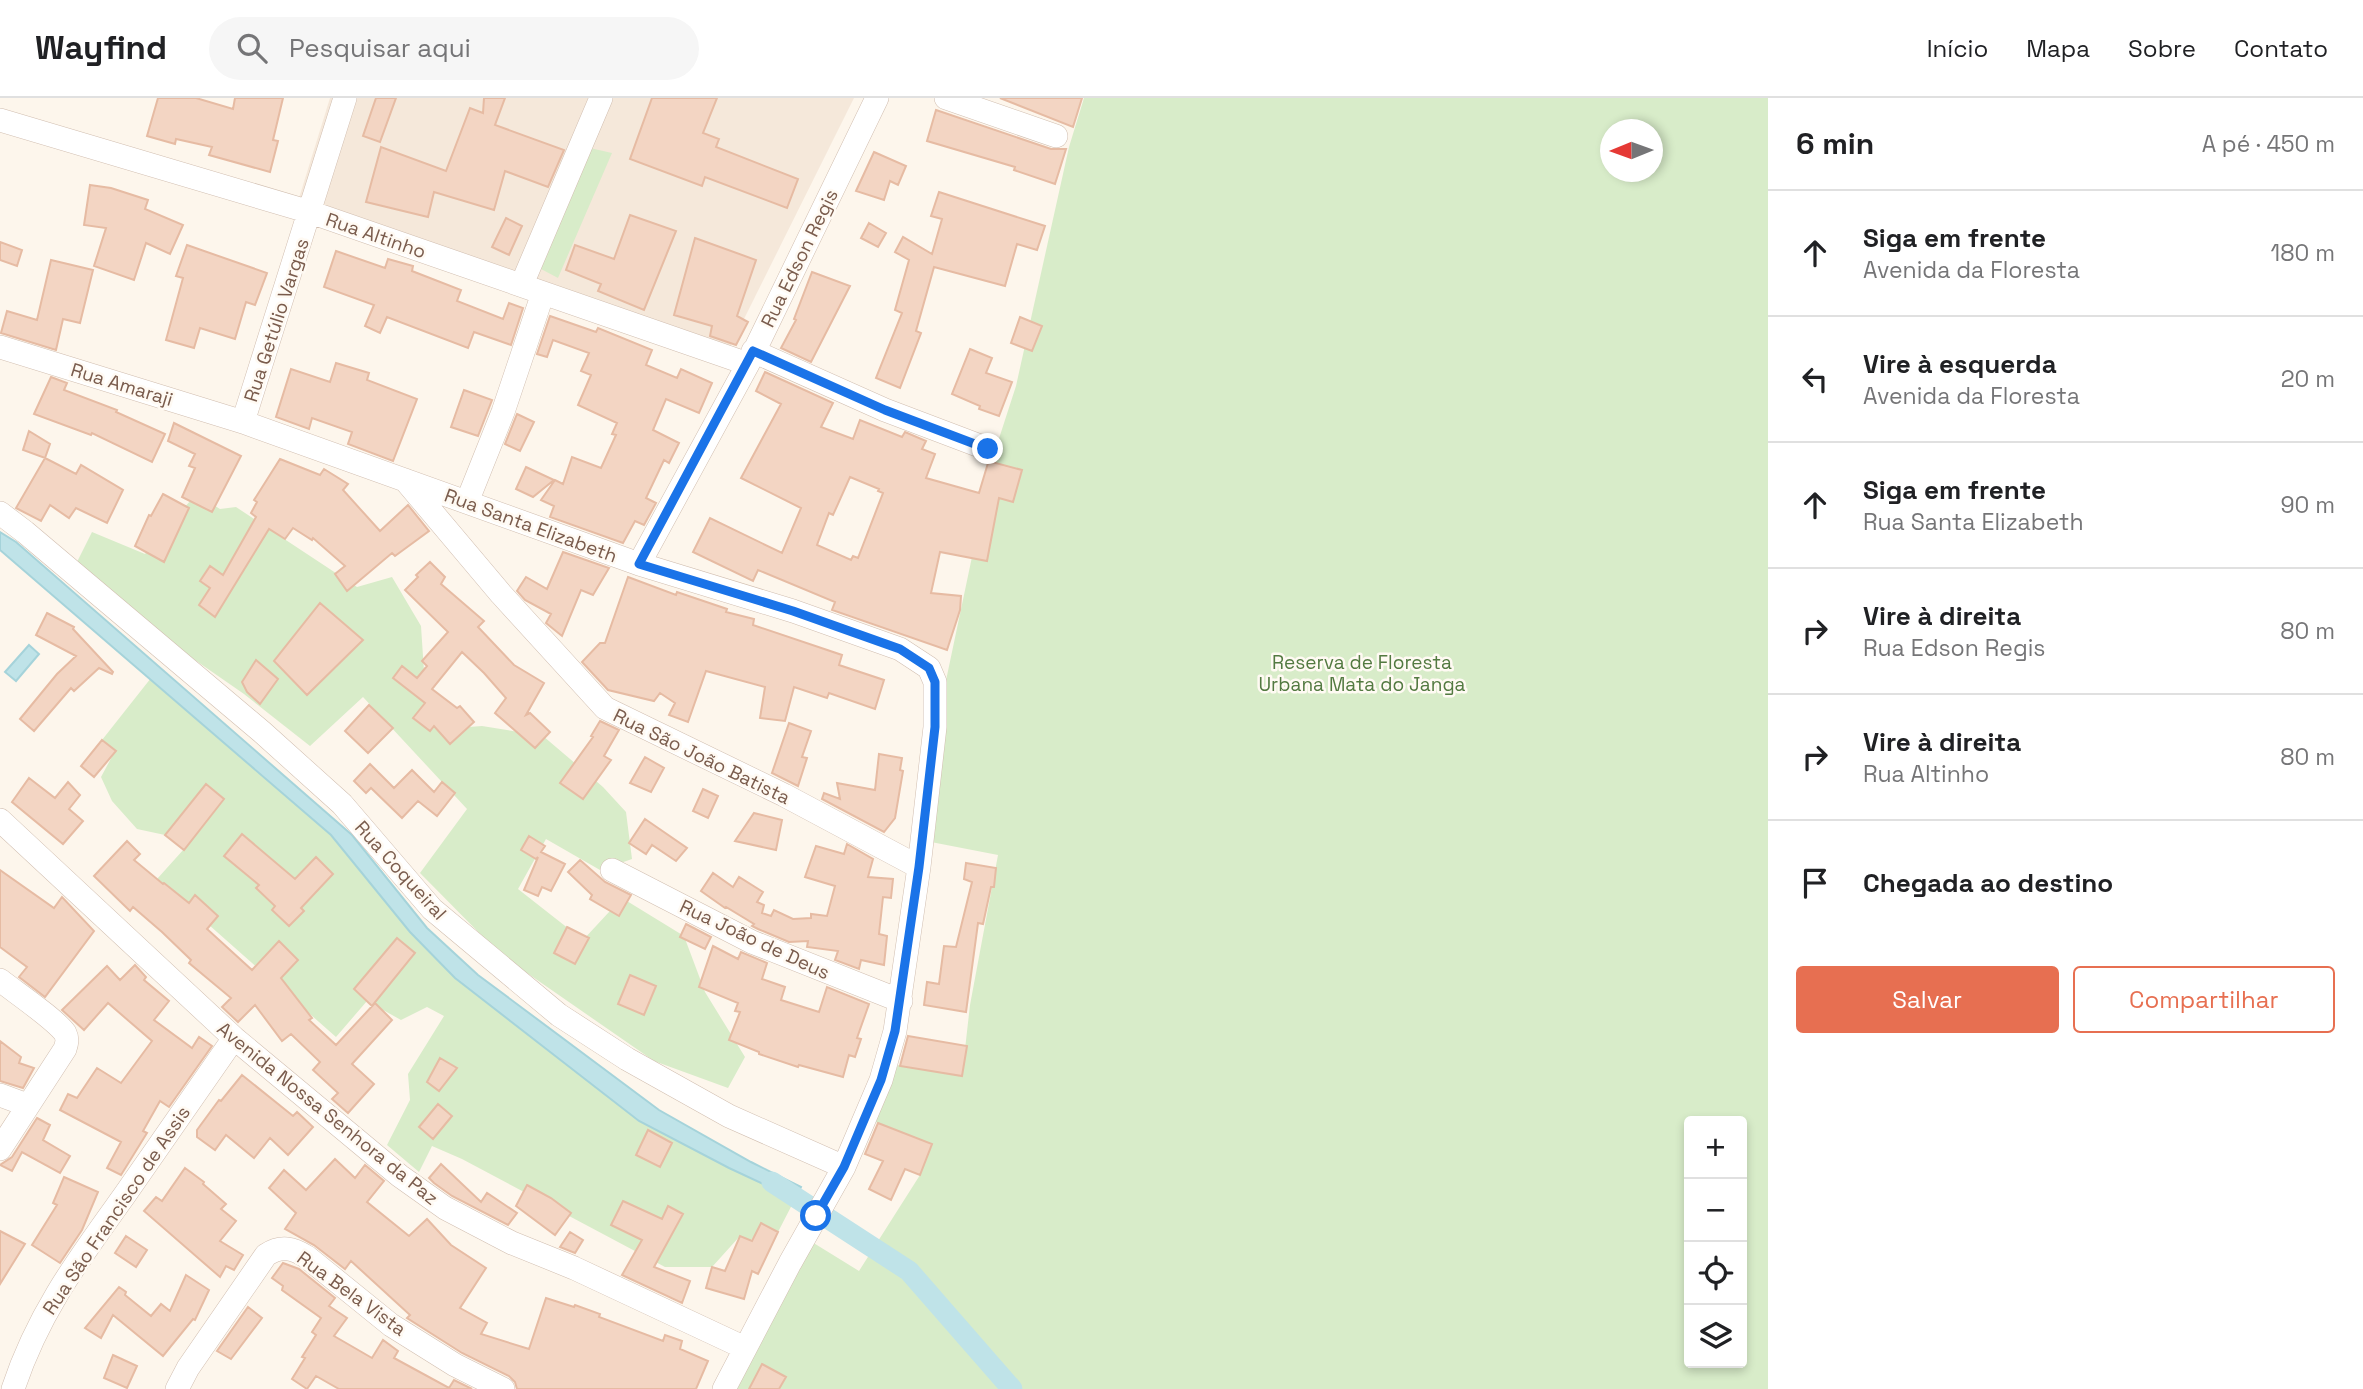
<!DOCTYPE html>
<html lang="pt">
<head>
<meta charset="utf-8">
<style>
  :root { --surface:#fff; --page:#f6f6f6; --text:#202124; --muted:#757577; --line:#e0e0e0; --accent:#e76f51 }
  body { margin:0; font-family:"Space Grotesk",sans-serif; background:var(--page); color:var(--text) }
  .controls { position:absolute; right:21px; bottom:21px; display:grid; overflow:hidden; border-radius:7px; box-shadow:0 4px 10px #0003 }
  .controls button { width:63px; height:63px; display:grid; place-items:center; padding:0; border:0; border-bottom:2px solid var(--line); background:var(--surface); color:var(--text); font:35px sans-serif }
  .compass { position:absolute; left:1600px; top:21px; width:63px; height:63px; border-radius:50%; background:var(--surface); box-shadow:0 4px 10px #0003; rotate:269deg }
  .stop { position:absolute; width:21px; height:21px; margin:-16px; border:5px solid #1a73e8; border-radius:50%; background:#fff }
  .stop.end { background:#1a73e8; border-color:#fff; box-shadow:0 2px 7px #0008 }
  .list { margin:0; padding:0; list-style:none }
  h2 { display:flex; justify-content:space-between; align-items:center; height:91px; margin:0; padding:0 28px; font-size:30px }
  h2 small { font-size:23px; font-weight:400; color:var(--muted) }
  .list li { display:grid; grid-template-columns:46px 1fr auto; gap:21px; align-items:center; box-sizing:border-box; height:126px; padding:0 28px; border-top:2px solid var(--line) }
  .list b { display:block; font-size:26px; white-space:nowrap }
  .list p { margin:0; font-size:23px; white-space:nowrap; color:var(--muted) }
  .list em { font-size:23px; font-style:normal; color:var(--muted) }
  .actions { display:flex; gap:14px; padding:21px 28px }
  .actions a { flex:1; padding:16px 0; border:2px solid var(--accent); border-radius:7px; text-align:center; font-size:24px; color:var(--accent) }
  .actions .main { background:var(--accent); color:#fff }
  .icon { flex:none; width:38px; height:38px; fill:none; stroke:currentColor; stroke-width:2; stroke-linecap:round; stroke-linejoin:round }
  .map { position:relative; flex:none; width:1768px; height:1291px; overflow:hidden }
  header { display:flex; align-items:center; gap:42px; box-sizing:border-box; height:98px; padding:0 35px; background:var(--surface); border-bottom:2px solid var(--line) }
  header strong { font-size:33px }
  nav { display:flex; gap:38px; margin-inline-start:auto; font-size:24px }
  .search { width:490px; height:63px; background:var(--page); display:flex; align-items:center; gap:18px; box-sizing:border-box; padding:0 24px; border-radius:38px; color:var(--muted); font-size:26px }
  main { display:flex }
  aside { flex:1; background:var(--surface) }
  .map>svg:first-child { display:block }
  .residential { fill:#f5e8da }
  .green { fill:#d8ecc9; fill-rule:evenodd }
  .water { fill:#bfe3e8; stroke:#a5d3da; stroke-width:2 }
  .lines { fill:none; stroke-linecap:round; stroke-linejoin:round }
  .canal { stroke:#bfe3e8; stroke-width:21 }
  .building { fill:#f3d5c3; stroke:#e6bba3; stroke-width:2; fill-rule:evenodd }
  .minor-casing { stroke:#d1beb0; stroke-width:24 }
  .minor { stroke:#fff; stroke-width:23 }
  .route { stroke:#1a73e8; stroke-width:9 }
  .labels { text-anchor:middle; stroke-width:5; stroke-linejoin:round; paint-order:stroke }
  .street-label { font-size:19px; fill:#7a5c4d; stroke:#fffaf3 }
  .park-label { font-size:19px; fill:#537a41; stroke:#fffaf3 }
</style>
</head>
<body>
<header>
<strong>Wayfind</strong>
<div class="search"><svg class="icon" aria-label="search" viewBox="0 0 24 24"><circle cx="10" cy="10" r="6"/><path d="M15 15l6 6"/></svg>Pesquisar aqui</div>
<nav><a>Início</a><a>Mapa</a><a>Sobre</a><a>Contato</a></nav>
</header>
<main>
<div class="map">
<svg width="1768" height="1291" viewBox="0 0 1768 1291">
  <rect width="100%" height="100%" fill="#fdf6ec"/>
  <path class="residential" d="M330 0H854L728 253 299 100Z"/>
  <path class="green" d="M1084 0H1768V1291H734L812 1144 859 1173 920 1077 932 1046 873 1023 898 967 962 978 970 907 998 757 931 744 944 592 993 359 1016 288 1069 49ZM1610 32H1652V74H1610ZM1689 1023H1742V1265H1689Z
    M590 50 612 55 558 180 541 171Z
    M196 396 220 411 236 409 357 489 392 479 421 528 426 604 442 631 482 628 543 638 603 689 626 714 632 761 600 772 546 741 518 791 583 842 622 800 684 838 705 894 745 959 728 990 654 963 501 857 420 775 467 711 363 599 310 648 244 596 182 553 76 466 92 434 145 456Z
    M151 580 331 737 410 834 455 880 639 1023 729 1070 795 1101 778 1134 764 1126 750 1143 740 1138 712 1169H665L462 1061 432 1048 419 1074 387 1047 410 1002 408 976 444 918 427 909 401 922 367 903 336 939 157 781 184 751 165 737 137 731 112 703 101 679 115 653 102 642Z"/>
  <path class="water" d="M0 434 16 444 352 737 427 830 478 877 659 1012 751 1064 801 1089 795 1101 729 1070 639 1023 455 880 410 834 331 737 0 452Z
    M29 547 39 556 16 583 5 574Z"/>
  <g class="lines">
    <path class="canal" d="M772 1084 909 1173 1012 1291"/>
  </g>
  <path class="building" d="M158 0H196L233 11 235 0H283L273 42 278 43 270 74 209 57 212 49 176 41 175 46 147 38Z
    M376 0H396L380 44 363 38Z
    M484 0H505L495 27 564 52 548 89 505 73 494 112 434 94 428 119 366 104 381 49 446 73 470 10 483 15Z
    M652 0H717L703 35 719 41 716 49 798 81 787 110 705 79 702 88 630 61Z
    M1000 0H1082L1073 29Z
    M936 12 1051 51H1066L1055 86 1014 72 1015 69 927 43Z
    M874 54 906 68 898 87 890 83 884 102 856 93Z
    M90 87 111 90 148 102 145 111 183 127 170 156 146 145 134 182 94 168 106 130 84 127Z
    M939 94 1045 128 1037 152 1017 146 1005 188 934 169 916 233 921 235 900 290 876 280 902 215 895 212 909 162 895 154 903 139 932 156 942 121 931 118Z
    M630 117 676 133 644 212 598 193 601 186 566 172 575 147 614 161Z
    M506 120 522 128 509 157 492 149Z
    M869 125 886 135 878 149 861 140Z
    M695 140 756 162 737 218 748 224 736 247 710 238 712 228 674 217Z
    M0 144 22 152 17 168 0 162Z
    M187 147 267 175 255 207 246 204 235 241 200 230 194 250 166 242 183 180 176 178Z
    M336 153 385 170 388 161 413 168 412 173 461 192 457 203 503 221 509 205 523 210 511 247 474 234 468 250 387 219 380 235 365 228 374 207 324 189Z
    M51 162 93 172 80 225 63 221 56 252 1 235 7 213 37 222Z
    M812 174 850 188 811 264 781 250 796 222 794 221Z
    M550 218 596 234 598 230 652 252 646 267 677 280 681 271 712 285 699 315 666 301 653 332 679 345 669 365 664 362 646 400 656 405 644 427 635 423 623 445 550 419 554 408 541 402 555 382 563 386 572 359 601 370 616 337 612 336 617 325 578 307 591 277 581 273 589 255 553 242 547 259 537 256Z
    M1020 219 1042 228 1032 253 1011 245Z
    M970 251 992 260 986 275 1012 284 999 318 979 311 980 308 952 296Z
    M336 265 369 275 367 282 417 301 393 363 348 346 352 334 312 320 309 331 276 319 291 271 330 284Z
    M765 274 833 305 821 329 853 341 860 322 902 339 905 334 926 343 922 351 935 356 926 380 979 395 988 365 992 364 1022 372 1013 404 999 400 987 463 940 454 931 495 961 498 960 512 947 552 832 512 835 504 758 472 753 483 693 454 710 420 782 455 801 410 741 380 781 306 756 293ZM850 379 879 391 878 393 883 395 858 460 853 458 851 462 817 447 829 415 833 417Z
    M51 279 67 285 64 292 117 312 116 314 165 336 152 364 92 335 91 337 34 316Z
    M464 292 492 302 478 338 451 329Z
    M517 316 534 324 520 353 505 346Z
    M174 325 241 358 212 414 182 399 195 370 189 368 195 356 168 343Z
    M29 333 50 346 45 360 23 352Z
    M45 360 76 376 81 367 123 392 107 425 76 410 69 420 50 407 41 423 16 410Z
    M280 361 320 377 324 371 348 386 343 392 380 433 408 407 429 433 395 458 392 455 347 493 335 476 345 468 313 440 312 442 293 430 285 441 269 431 215 519 199 507 210 490 200 483 210 468 223 477 256 419 251 415 257 404 254 402Z
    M526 369 554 382 533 399 516 391Z
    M163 396 189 410 164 464 135 448 149 417 151 418Z
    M563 454 609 470 593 497 581 492 562 538 546 525 551 516 525 502 517 493 526 479 547 491Z
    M430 464 445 479 441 486 484 523 478 529 514 567 544 585 526 617 530 615 550 634 535 650 495 615 506 600 484 575 462 554 432 591 457 610 460 608 474 624 450 646 434 628 430 633 413 620 425 605 393 580 402 568 417 580 427 568 422 563 448 534 405 492 418 479 416 477Z
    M628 479 676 497 677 494 727 511 726 514 754 521 753 527 842 557 839 567 884 582 875 611 829 595 827 600 794 589 785 623 760 620 765 589 706 573 688 624 669 617 675 605 660 595 654 603 608 592 582 564 600 545H605Z
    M320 505 363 542 307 597 274 563Z
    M47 515 74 529 73 531 113 574 112 576 99 570 74 593 71 590 34 633 20 621 57 576 76 558 36 537Z
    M256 562 278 581 260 606 247 594 242 584Z
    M369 607 393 630 368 655 345 633Z
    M600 623 619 632 604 658 611 662 583 701 560 685 593 639 591 638Z
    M789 625 811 633 802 659 807 660 798 688 772 675Z
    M102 642 116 653 94 679 81 668Z
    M879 656 902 660 900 672 903 673 895 720 884 734 822 701 824 695 840 701 837 685 875 692Z
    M645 659 664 670 651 694 630 685Z
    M370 666 394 690 412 672 434 694 442 684 455 695 437 718 418 703 402 720 371 690 366 695 354 683Z
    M29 680 55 700 68 684 80 697 69 711 83 723 63 746 12 704Z
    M206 686 224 701 184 752 165 737Z
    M703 691 718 698 708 720 693 713Z
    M754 715 782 722 776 752 735 743Z
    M645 721 687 750 676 763 652 747 646 756 629 745Z
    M242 736 295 781 316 759 333 776 301 810 304 813 289 828 272 812 275 808 256 790 259 787 224 758Z
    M529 738 545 748 541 754 565 766 551 793 542 789 538 798 524 792 538 759 536 761 521 752Z
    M127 743 140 756 134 762 163 786 164 785 189 805 195 797 218 818 207 831 252 872 279 843 298 862 281 880 312 920 309 922 336 947 375 905 392 922 352 966 374 986 348 1015 332 1001 338 995 313 972 320 964 291 936 282 943 255 907 238 924 222 909 231 900 189 865 191 862 162 834 133 809 130 813 94 778Z
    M847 746 873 761 868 779 893 781 891 800 883 799 879 836 887 838 884 867 861 862 859 871 835 862 838 853 807 849 808 843 789 844 758 831 752 828 754 826 726 809 725 810 701 793 713 775 733 789 739 779 763 794 757 804 764 807 762 815 771 818 774 812 793 821 811 820V816L827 818 835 788 805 779 816 748 844 756Z
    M580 762 605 784 631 797 619 818 590 801 592 797 568 774Z
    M966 765 996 770 994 789H991L983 826 978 825 966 914 924 907 927 884 939 886 944 848 956 849 972 784 964 781Z
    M0 772 54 810 62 799 94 833 45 899 19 879 27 869 0 849Z
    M686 826 711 839 705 851 680 839Z
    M567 829 589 840 575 866 554 855Z
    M397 840 415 855 372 908 354 891Z
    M713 848 738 861 741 854 767 865 762 881 785 889 781 902 819 914 827 889 869 906 857 940 861 941 855 959 849 957 843 979 799 967 798 969 759 956V954L729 942 740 914 735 913 738 905 699 889Z
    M135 867 146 879 144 882 169 903 154 922 192 950 199 939 212 948 169 1009 160 1003 143 1033 147 1035 121 1077 107 1070 121 1044 60 1012 68 996 77 1000 97 970 121 985 152 943 108 905 84 932 62 912 107 868 120 882Z
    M630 877 656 888 644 917 618 906Z
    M908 938 967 948 962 978 900 968Z
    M0 943 21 959 19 965 34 970 23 990 0 983Z
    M440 960 457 970 439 993 427 984Z
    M242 977 293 1018 297 1014 313 1029 288 1057 270 1040 254 1060 226 1037 215 1052 197 1039V1032L219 1002 221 1003Z
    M438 1006 452 1018 433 1041 419 1029Z
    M37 1020 50 1027 43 1042 70 1058 60 1075 22 1054 12 1073 0 1067 12 1059Z
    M878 1025 932 1046 920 1077 905 1071 891 1102 869 1091 883 1063 865 1056Z
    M648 1032 672 1045 660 1069 636 1057Z
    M335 1061 355 1080 365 1067 384 1083 367 1104 409 1138 427 1121 451 1147 486 1170 460 1210 487 1225 481 1236 529 1251 546 1200 574 1209 575 1207 600 1216 599 1219 663 1243 665 1237 682 1243 680 1251 708 1263 696 1291H517L515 1284 509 1278 462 1255 407 1220 410 1217 351 1163 345 1171 314 1147 285 1131 296 1115 269 1090 284 1072 306 1092Z
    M441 1066 481 1104 487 1095 517 1115 508 1127 452 1098 434 1085 429 1080Z
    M185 1070 204 1084 203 1086 226 1106 221 1111 236 1123 220 1143 243 1157 234 1172 226 1168 220 1179 144 1113 156 1099 162 1103Z
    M64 1079 98 1094 82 1132 60 1165 32 1147 57 1107 53 1105Z
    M527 1087 551 1100 571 1115 555 1137 516 1108Z
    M623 1103 662 1121 668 1108 683 1116 654 1169 690 1183 682 1205 622 1177 642 1142 611 1127Z
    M761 1125 778 1134 758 1176 752 1173 744 1201 706 1190 712 1169 725 1173 740 1138 752 1143Z
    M0 1133 25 1146 0 1186Z
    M570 1134 583 1142 575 1155 560 1149Z
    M126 1138 147 1152 136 1169 115 1155Z
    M283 1165 299 1171 335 1200 329 1208 347 1220 334 1238 372 1260 383 1242 398 1253 394 1260 449 1290 454 1282 472 1291H339L316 1278 307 1291 292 1281 305 1260 302 1259 316 1237 312 1234 321 1220 282 1192 283 1188 272 1180Z
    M186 1177 209 1192 195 1222 193 1221 163 1258 113 1217 101 1240 85 1230 119 1189 126 1194 125 1197 151 1218 161 1206 170 1213Z
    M248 1209 262 1220 231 1261 217 1253Z
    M113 1257 137 1268 127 1290 104 1280Z
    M762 1266 786 1279 779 1291H749Z"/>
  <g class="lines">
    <g class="minor-casing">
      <path id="minor" d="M946 0 1056 38
        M0 22 310 114 748 266
        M522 186 601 0
        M0 249 243 324 639 466 793 513 900 551 929 570 935 584V629L919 769 895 933 881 982 844 1069 790 1165 724 1291
        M753 253 885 312 988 351
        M243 324 345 0
        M405 382 501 496 605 610 784 697 919 769
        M467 404 503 314 543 195
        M0 415 25 434 262 634 342 706 432 811 559 917 627 961 729 1018 844 1069
        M639 466 748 266 877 0
        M0 722 234 940 400 1078 445 1110 512 1145 574 1170 745 1250
        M612 772 752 844 901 903
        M0 882C15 894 55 921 65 935 68 941 67 945 65 951L0 1051
        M0 997 27 1007
        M13 1291C38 1215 78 1162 124 1098 161 1045 197 993 234 940
        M177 1291 188 1270 266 1157C281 1147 293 1150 307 1159L391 1227 455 1267 503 1291"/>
    </g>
    <use href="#minor" class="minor"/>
  </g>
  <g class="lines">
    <path class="route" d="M816 1118 844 1069 881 982 895 933 919 769 935 629V584L929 570 900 551 793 513 639 466 753 253 885 312 988 351"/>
  </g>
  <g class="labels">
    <g class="street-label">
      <text transform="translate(376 137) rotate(19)" y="7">Rua Altinho</text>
      <text transform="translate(799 160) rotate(-64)" y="7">Rua Edson Regis</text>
      <text transform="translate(276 222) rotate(-72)" y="7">Rua Getúlio Vargas</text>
      <text transform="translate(122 286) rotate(17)" y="7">Rua Amaraji</text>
      <text transform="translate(531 427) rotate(20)" y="7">Rua Santa Elizabeth</text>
      <text transform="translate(702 658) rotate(26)" y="7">Rua São João Batista</text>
      <text transform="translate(401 772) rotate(48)" y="7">Rua Coqueiral</text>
      <text transform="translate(755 841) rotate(25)" y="7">Rua João de Deus</text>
      <text transform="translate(328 1015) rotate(39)" y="7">Avenida Nossa Senhora da Paz</text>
      <text transform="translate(116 1112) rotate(-56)" y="7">Rua São Francisco de Assis</text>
      <text transform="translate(352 1195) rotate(36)" y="7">Rua Bela Vista</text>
    </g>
    <g class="park-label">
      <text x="1362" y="571">Reserva de Floresta<tspan x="1362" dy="22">Urbana Mata do Janga</tspan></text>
    </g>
  </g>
</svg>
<div class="controls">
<button>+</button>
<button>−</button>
<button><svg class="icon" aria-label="locate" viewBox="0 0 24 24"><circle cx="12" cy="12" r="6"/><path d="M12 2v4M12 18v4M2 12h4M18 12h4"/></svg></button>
<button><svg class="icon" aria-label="layers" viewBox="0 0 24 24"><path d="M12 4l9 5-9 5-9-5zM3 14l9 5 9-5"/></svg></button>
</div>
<svg class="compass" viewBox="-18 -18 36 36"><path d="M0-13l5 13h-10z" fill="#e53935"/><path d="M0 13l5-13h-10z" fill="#757577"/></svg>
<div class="stop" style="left:816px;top:1118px"></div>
<div class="stop end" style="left:988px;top:351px"></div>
</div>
<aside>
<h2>6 min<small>A pé · 450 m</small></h2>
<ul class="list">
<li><svg class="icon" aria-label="ahead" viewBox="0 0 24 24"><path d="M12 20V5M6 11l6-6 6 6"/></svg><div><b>Siga em frente</b><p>Avenida da Floresta</p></div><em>180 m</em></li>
<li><svg class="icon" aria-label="left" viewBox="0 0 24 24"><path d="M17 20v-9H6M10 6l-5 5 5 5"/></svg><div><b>Vire à esquerda</b><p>Avenida da Floresta</p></div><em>20 m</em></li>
<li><svg class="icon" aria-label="ahead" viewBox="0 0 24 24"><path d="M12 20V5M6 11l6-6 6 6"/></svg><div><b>Siga em frente</b><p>Rua Santa Elizabeth</p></div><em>90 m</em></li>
<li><svg class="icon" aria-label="right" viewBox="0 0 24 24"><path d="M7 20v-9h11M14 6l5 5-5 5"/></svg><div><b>Vire à direita</b><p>Rua Edson Regis</p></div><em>80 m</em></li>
<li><svg class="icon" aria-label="right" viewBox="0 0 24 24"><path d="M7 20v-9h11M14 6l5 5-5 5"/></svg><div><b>Vire à direita</b><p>Rua Altinho</p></div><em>80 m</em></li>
<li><svg class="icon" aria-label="arrive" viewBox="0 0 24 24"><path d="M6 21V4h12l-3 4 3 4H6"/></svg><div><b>Chegada ao destino</b></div></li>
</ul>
<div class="actions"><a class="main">Salvar</a><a>Compartilhar</a></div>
</aside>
</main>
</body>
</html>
